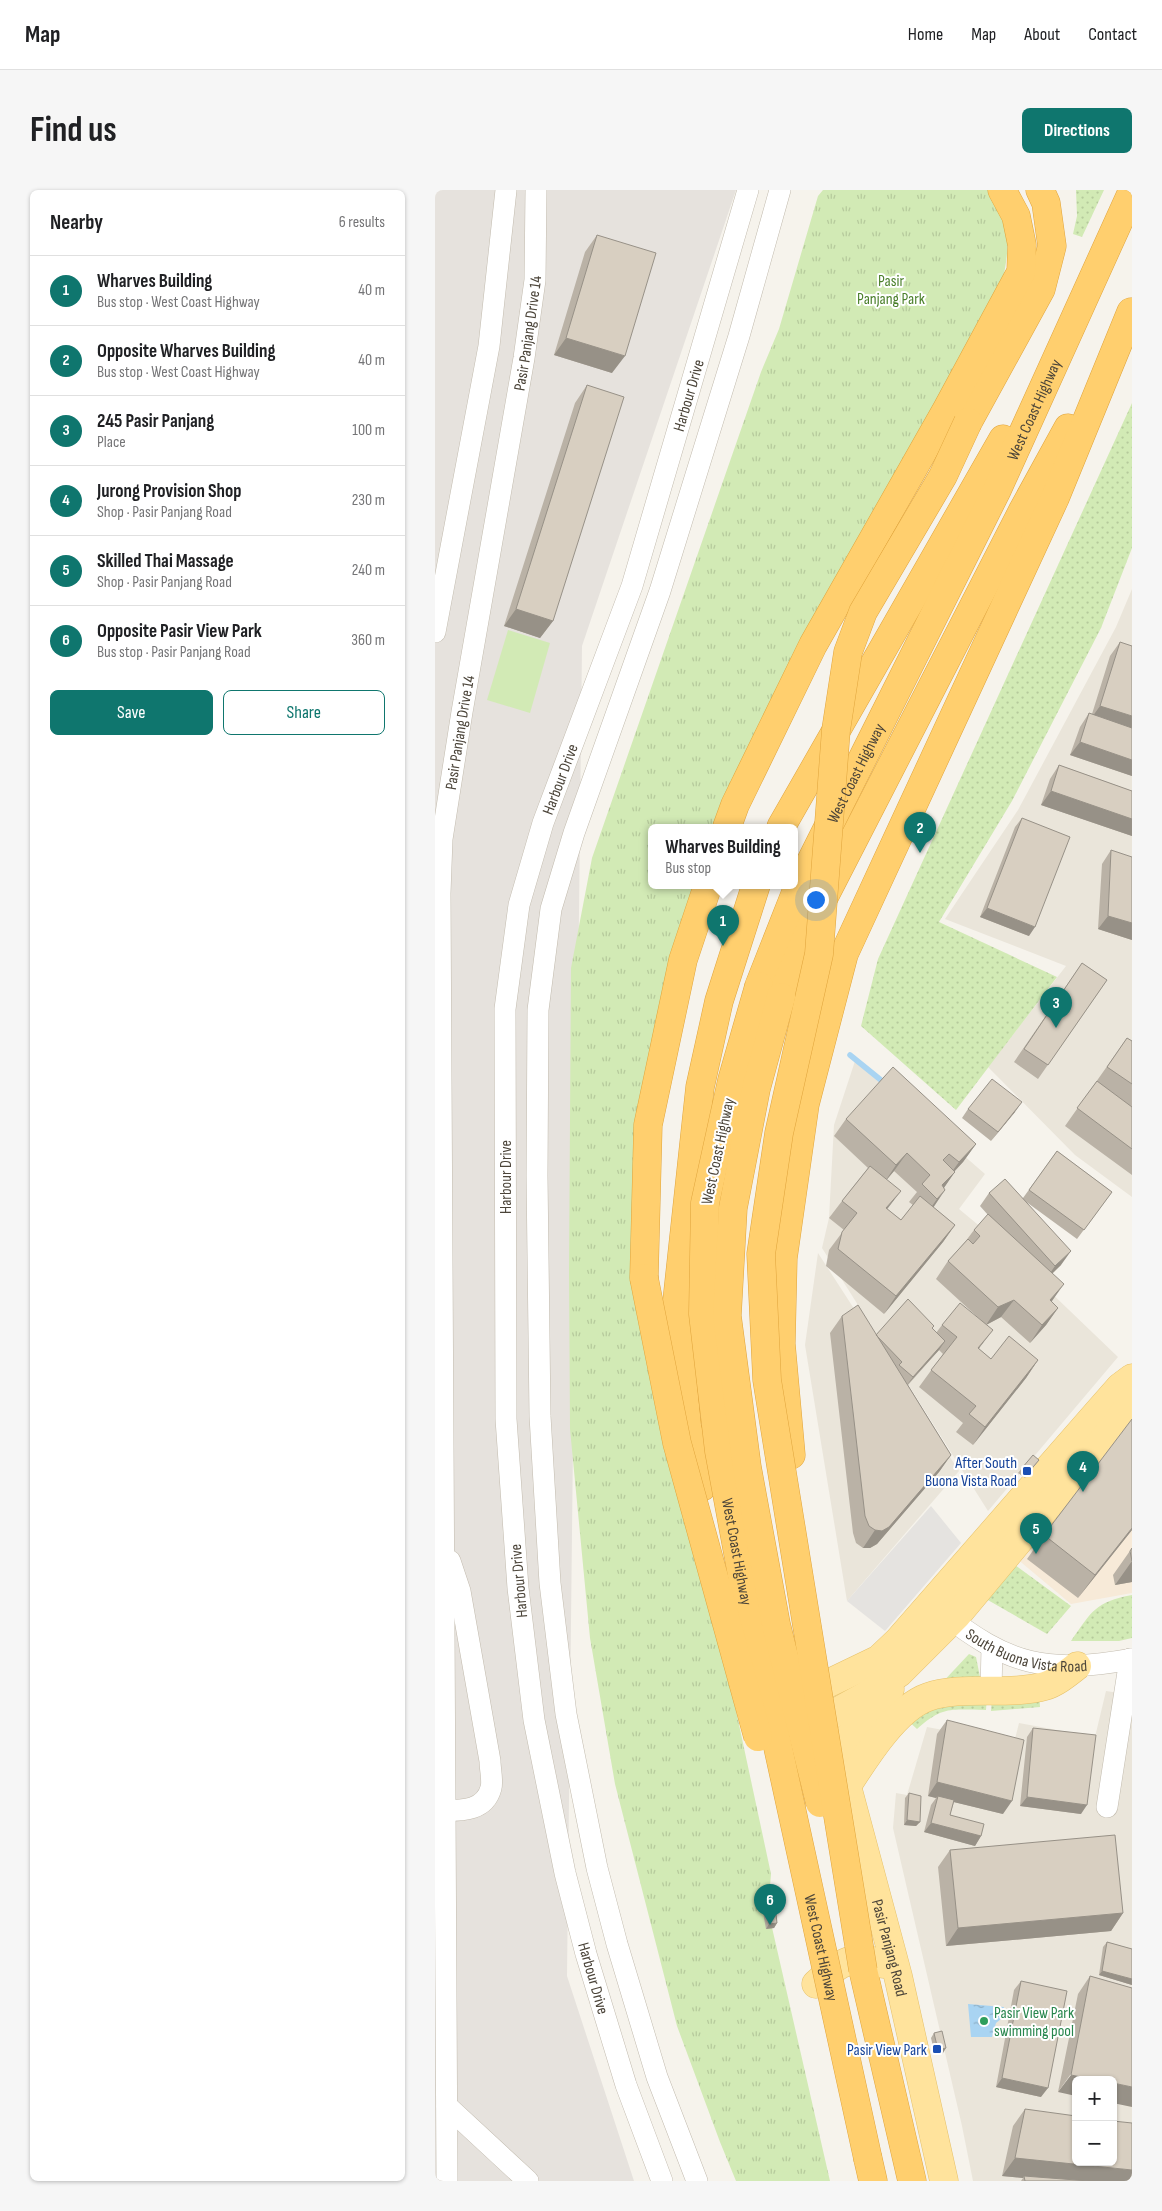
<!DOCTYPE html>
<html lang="en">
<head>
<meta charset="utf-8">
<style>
  :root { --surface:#fff; --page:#f6f6f6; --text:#202124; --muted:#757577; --line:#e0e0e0; --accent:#0f766e }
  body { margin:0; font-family:"Sofia Sans Condensed",sans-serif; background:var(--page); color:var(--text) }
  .controls { position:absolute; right:15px; bottom:15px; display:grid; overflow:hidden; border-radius:8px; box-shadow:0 1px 4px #0004 }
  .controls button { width:45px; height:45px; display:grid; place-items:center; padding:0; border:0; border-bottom:1px solid var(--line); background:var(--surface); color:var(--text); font:25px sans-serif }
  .you { position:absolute; left:380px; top:709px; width:18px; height:18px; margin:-12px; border:4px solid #fff; border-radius:50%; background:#1a73e8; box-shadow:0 0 0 8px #1a73e833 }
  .badge { display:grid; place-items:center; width:32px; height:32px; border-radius:50%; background:var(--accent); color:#fff; font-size:16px; font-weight:700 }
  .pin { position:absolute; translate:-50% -41px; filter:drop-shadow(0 1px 2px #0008) }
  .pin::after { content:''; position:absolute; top:26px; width:18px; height:15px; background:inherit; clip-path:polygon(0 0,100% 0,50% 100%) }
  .popup { position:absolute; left:213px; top:634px; width:150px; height:65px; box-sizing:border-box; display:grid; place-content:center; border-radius:8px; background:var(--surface); filter:drop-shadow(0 1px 4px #0005); font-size:16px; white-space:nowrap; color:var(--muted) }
  .popup b { font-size:19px; color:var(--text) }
  .popup::after { content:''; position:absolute; left:50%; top:100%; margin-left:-10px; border:10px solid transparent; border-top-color:var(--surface) }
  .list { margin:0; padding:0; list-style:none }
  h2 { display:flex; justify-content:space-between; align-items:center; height:65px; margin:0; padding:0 20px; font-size:21px }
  h2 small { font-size:16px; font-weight:400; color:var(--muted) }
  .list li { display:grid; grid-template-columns:32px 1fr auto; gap:15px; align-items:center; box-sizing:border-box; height:70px; padding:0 20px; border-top:1px solid var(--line) }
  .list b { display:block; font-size:19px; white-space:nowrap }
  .list p { margin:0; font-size:16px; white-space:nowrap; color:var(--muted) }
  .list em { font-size:16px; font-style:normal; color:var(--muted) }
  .actions { display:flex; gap:10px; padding:15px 20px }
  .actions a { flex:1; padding:11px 0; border:1px solid var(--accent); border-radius:8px; text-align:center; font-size:18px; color:var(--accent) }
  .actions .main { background:var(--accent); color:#fff }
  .map { position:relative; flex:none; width:697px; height:1991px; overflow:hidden; border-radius:8px }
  header { display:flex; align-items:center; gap:30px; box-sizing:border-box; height:70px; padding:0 25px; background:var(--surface); border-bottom:1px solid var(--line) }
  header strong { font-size:24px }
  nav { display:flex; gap:28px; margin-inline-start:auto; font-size:18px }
  .intro { display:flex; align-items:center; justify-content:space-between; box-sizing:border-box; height:120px; padding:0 30px }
  h1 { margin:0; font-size:35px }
  .button { padding:12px 22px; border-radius:8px; background:var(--accent); color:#fff; font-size:18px; font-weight:700 }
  main { display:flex; gap:30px; padding:0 30px }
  aside { flex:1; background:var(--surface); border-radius:8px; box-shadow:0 1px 4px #0004 }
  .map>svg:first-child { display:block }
  .residential { fill:#eae5da; fill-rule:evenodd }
  .commercial { fill:#f7ead8 }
  .industrial { fill:#e6e2dd }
  .grass { fill:url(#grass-dots) }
  .park { fill:url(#park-tufts) }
  .garden { fill:#d2eab5 }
  .parking { fill:#e5e3e0 }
  .water { fill:url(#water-ripples) }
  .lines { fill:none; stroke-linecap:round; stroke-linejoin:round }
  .stream { stroke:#a9d4f2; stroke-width:5.5 }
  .minor-casing { stroke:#c2bbae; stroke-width:22 }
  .major-casing { stroke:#e6c16a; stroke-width:29 }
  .highway-casing { stroke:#e0a43c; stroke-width:29 }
  .minor { stroke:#fff; stroke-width:21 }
  .major { stroke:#ffe39c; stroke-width:28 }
  .highway { stroke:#ffcf6e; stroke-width:28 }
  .highway-bridge-casing { stroke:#e0a43c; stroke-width:29; stroke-linecap:butt }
  .highway-bridge { stroke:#ffcf6e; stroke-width:28 }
  .wall { fill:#bab2a6; fill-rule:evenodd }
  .shaded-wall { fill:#979187 }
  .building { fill:#d8cfc1; stroke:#979187 }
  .transit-dot { fill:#1a4fb4; stroke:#fff; stroke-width:2 }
  .leisure-dot { fill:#2e9e5b; stroke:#fff; stroke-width:2 }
  .labels { text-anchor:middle; stroke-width:4; stroke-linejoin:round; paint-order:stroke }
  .park-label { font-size:16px; fill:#4a7f2a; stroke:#fff }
  .street-label { font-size:16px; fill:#4b4439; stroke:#fff }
  .transit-label { font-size:16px; fill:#164399; stroke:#fff; text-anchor:end }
  .leisure-label { font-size:16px; fill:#27864d; stroke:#fff; text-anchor:start }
</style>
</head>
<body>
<header>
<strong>Map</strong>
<nav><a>Home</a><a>Map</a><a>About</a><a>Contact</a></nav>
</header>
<div class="intro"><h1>Find us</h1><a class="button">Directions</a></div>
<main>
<aside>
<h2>Nearby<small>6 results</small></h2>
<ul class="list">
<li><span class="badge">1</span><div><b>Wharves Building</b><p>Bus stop · West Coast Highway</p></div><em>40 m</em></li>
<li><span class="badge">2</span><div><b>Opposite Wharves Building</b><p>Bus stop · West Coast Highway</p></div><em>40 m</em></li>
<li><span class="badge">3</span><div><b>245 Pasir Panjang</b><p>Place</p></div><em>100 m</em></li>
<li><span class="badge">4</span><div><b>Jurong Provision Shop</b><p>Shop · Pasir Panjang Road</p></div><em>230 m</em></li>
<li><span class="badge">5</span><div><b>Skilled Thai Massage</b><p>Shop · Pasir Panjang Road</p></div><em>240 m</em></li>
<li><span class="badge">6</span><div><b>Opposite Pasir View Park</b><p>Bus stop · Pasir Panjang Road</p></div><em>360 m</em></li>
</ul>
<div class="actions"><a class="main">Save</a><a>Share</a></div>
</aside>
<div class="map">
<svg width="697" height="1991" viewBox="0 0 697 1991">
  <defs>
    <pattern id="grass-dots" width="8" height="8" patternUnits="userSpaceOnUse" patternTransform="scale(1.25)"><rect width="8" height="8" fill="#d2eab5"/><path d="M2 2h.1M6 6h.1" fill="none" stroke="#b6ca9c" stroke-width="1.8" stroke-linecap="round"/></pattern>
    <pattern id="park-tufts" width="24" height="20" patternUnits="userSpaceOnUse" patternTransform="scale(1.25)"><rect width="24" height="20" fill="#d2eab5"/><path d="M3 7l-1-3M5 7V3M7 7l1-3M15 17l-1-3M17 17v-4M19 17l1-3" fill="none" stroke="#b6ca9c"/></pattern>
    <pattern id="water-ripples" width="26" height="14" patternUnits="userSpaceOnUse" patternTransform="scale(1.25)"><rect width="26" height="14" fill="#a9d4f2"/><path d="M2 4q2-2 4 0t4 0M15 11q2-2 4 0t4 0" fill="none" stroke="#8caec5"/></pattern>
  </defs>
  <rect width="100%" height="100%" fill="#f6f3ec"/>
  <path class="residential" d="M697 399V1007L640 965 553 877 631 776 510 729 583 620 681 437Z
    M420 871 550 984 524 1019 559 1048 683 1167 553 1321 387 1058 394 1028 399 935Z
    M383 1063 524 1281 412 1411 370 1155Z
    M671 1501 697 1505V1991H538L527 1936 458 1638 461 1603 472 1605 492 1537 579 1553 584 1533 660 1547ZM641 1890H678V1972H641Z"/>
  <path class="commercial" d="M697 1231V1403L636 1414 581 1368Z"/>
  <path class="industrial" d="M0 0H301L147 456 132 1786 199 1991H0Z"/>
  <path class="grass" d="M641 0H669L647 47 638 44 642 26Z
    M697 213V358L666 438 577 611 504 732 622 787 521 920 426 836 443 769Z
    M580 1375 636 1416 612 1444 551 1409Z
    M697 1405V1448L684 1451H636C657 1421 660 1412 697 1405Z
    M534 1464 541 1467 546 1492 504 1496Z
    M604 1502 605 1517 556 1521 557 1505Z
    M552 1506 551 1520C517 1520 509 1515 482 1539L469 1527Z"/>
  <path class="park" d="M388 0H553C579 26 574 61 567 94L328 527 284 618 278 637H217V695H259L200 1049 336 1684 333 1720 395 1991H301L285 1952 242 1836 180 1594 155 1448 135 1239 134 1082 136 778 157 668 326 182 344 139 383 6Z"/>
  <path class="garden" d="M73 440 115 453 95 523 52 510Z"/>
  <path class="parking" d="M496 1316 526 1353 450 1441 412 1411Z"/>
  <path class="water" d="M533 1814 569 1817 566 1829 561 1833 557 1847H536Z"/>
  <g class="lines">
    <path class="stream" d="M415 865 452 895"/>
    <g class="minor-casing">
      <g id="minor">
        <path d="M0 442 54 156 71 0"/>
        <path id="s1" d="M505 1421C574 1476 611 1484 697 1469"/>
        <path d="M556 1501 557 1457"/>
        <path d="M672 1617 695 1469"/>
        <path d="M0 1621C21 1620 49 1624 56 1598 58 1591 55 1579 55 1571L25 1401 15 1371"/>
        <path d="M12 1916 93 1991"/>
        <path id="s2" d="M12 1991 5 703 7 649 27 522 89 168 100 90 101 0"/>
        <path id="s3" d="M227 1991 191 1895 151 1764 130 1683 99 1530 83 1398 71 1229 70 819 84 715 108 633 197 396 313 0"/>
        <path d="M262 1991 222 1887 182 1754 162 1678 131 1524 115 1393 105 1226 102 986 103 820 116 719 139 643 225 401 304 146 345 0"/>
      </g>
    </g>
    <g class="major-casing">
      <g id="major">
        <path d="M362 1512 392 1494 444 1469 463 1451 663 1222 685 1197 697 1188"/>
        <path d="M362 1522 398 1524 432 1505 464 1483 522 1425 682 1233 697 1210"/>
        <path id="s4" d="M405 1556 412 1596 463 1786 509 1991"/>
        <path d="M405 1557 455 1499"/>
        <path d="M412 1596C430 1568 461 1518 493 1507 526 1495 574 1506 610 1496 621 1493 633 1483 642 1476"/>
        <path d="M381 1794C404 1773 416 1763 448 1774"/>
      </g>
    </g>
    <g class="highway-casing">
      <g id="highway">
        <path d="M533 232 606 99 617 56 611 13 605 0"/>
        <path d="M292 637 300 615 378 455 512 219 586 82 587 55 581 26 567 0"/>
        <path d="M346 637 568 249"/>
        <path id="s5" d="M324 796 363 697 562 300 697 2"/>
        <path d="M346 807 388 709 588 320 633 238"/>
        <path d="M209 1088 213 935 248 770 273 695"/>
        <path d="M356 1265 346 1154 348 1068 370 914 409 764 620 308 696 122"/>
        <path d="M267 1297 252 1236 241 1120 265 897 284 811 321 695"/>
        <path d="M428 1780 477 1991"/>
        <path d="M433 1969 438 1991"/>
      </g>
    </g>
    <use href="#minor" class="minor"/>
    <use href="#major" class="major"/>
    <use href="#highway" class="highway"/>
    <g class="highway-bridge-casing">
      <g id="highway-bridge">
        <path id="s6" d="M324 796 297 890 270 1013 268 1124 284 1261 317 1439 433 1969"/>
        <path d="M346 807 321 899 298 1018 292 1126 312 1277 341 1434 385 1613"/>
        <path d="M209 1088 242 1253 323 1547"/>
        <path d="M428 1780 332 1190 326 1064 344 943 384 764 401 540 413 462 428 422 508 286 533 232"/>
      </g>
    </g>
    <use href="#highway-bridge" class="highway-bridge"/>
  </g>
  <path class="wall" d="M162 45 177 183 119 165 150 62Z
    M152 195 118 431 105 448 69 436 140 213Z
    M685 452 697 586 635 565 645 537 654 523 657 524 675 466Z
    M624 575 697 601V646L606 615 615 589Z
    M587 628 594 746 545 727 580 637Z
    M676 660 697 750 663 739 667 674Z
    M647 773 672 790 603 889 579 872Z
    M692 848 697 851V985L630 936Z
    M533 919 580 922 556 951 527 928Z
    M411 929 541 954 528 972 520 981 509 998 498 1017 520 1035 508 1052 449 1124 391 1076 394 1060 409 1040 394 1028 407 1011 433 978 399 946ZM459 981 482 1002 474 1012 478 1015 466 1030 452 1019V989Z
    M622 961 677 1002 642 1049 590 1011 626 1075 618 1083 617 1112 623 1118 611 1135 595 1153 566 1127 551 1135 544 1159 556 1169 603 1170 591 1188 538 1255 521 1242 528 1233 484 1197 508 1164 504 1160 473 1195 516 1265 504 1282 442 1354 435 1358H428L421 1353 418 1343 395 1143 407 1126 441 1145 497 1139 501 1143 507 1135 549 1133 501 1089 513 1071 530 1052 539 1040 553 1025 545 1016 554 1003 588 1008Z
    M604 1270 590 1288 583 1283 587 1278Z
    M697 1340 643 1408 592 1369 609 1345Z
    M697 1358V1392L680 1395 678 1385Z
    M512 1530 568 1624 519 1612 515 1625 546 1646 540 1656 489 1642 496 1615 501 1608 493 1606 502 1544Z
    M598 1538 646 1624 585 1616 592 1547Z
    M474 1603 485 1632 481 1636 469 1635 470 1608Z
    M515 1660 688 1723 676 1741 511 1756 503 1677Z
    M331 1717 342 1733 339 1738 331 1739 328 1722Z
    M672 1752 697 1759V1795L664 1785 668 1757Z
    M655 1786 697 1798 623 1902 643 1804Z
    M586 1791 606 1907 561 1897 579 1800Z
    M499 1843 508 1863 500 1865 496 1848Z
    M590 1919 697 1991H586L588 1988 567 1986 578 1936Z"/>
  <path class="shaded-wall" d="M131 148 190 166 177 183 119 165Z
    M81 419 118 431 105 448 69 436Z
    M665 516 697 526V543L655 530Z
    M645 552 697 570V586L635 565Z
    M616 601 697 629V646L606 615Z
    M552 718 600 737 594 746 545 727Z
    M673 726 697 733V750L663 739Z
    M587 912 580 922 556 951 563 942Z
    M541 954 528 972 511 990 524 972Z
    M472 963 459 981 449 993 461 975Z
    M520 982 508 999 507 995Z
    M510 1000 498 1018 490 1026 502 1009Z
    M466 1001 453 1018 439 1036 451 1018Z
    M520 1035 508 1052 449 1124 461 1106Z
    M636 1061 626 1075 611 1089 620 1076Z
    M629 1094 617 1111 602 1127 615 1110Z
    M579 1110 566 1127 551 1135 563 1117Z
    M623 1118 611 1135 595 1153 607 1135Z
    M558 1140 545 1157 531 1176 543 1158Z
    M510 1151 504 1160 471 1196 478 1187Z
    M603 1170 591 1188 538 1255 550 1237Z
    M516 1265 504 1282 442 1354 435 1358H428L440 1340Z
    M697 1338V1340L643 1408 660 1385Z
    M697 1371V1392L680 1395Z
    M502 1592 577 1611 568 1624 502 1608 503 1606 501 1608 493 1606Z
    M592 1607 652 1615 646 1624 585 1616Z
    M472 1630 485 1632 481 1636 469 1635Z
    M496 1633 546 1646 540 1656 489 1642Z
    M688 1723 676 1741 511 1756 523 1738Z
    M342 1733 339 1738 331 1739 334 1734Z
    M667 1781 697 1789V1795L664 1785Z
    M511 1858 508 1863 500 1865 503 1860Z
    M636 1885 661 1890H641V1906L623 1902Z
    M567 1888 613 1898 606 1907 561 1897Z
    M678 1893 697 1897V1917L678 1913Z
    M580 1968 697 1980V1991H620L589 1986 588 1988 567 1986Z"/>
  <path class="building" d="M162 45 221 63 190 166 131 148Z
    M152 195 189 207 118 431 81 419Z
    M685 452 697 456V526L665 516Z
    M654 523 697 538V570L645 552Z
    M624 575 697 601V629L616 601Z
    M587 628 635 647 600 737 552 718Z
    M676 660 697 667V733L673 726Z
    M647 773 672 790 613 875 589 859Z
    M692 848 697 851V894L672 877Z
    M458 877 541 954 524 972 514 964 508 970 520 982 507 995 510 1000 502 1009 487 994 495 985 472 963 461 975 411 929Z
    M557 889 587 912 563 942 533 919Z
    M662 891 697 917V959L642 918Z
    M622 961 677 1002 649 1040 594 1000Z
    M435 976 466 1001 451 1018 466 1030 485 1006 520 1035 461 1106 403 1059 407 1042 422 1023 407 1011Z
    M570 989 636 1061 620 1076 554 1003Z
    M553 1024 629 1094 615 1110 623 1118 607 1135 579 1110 563 1117 513 1071 533 1049 538 1054 545 1046 539 1040Z
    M473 1109 499 1136 497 1138 510 1151 478 1187 464 1175 467 1172 441 1145Z
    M525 1113 558 1140 543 1158 556 1169 574 1146 603 1170 550 1237 534 1224 541 1216 496 1180 522 1147 507 1135Z
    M423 1115 516 1265 454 1337 447 1341 440 1340 434 1336 430 1326 407 1126Z
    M697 1229V1338L660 1385 609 1345Z
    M598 1265 604 1270 593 1283 587 1278Z
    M697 1358V1371L695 1361Z
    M512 1530 589 1550 577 1611 502 1592Z
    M598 1538 661 1545 652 1615 592 1607Z
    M474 1603 486 1606 485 1632 472 1630Z
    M503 1606 519 1610 515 1625 549 1634 546 1646 496 1633Z
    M680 1645 688 1723 523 1738 515 1660Z
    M340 1716 342 1733 334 1734 331 1717Z
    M672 1752 697 1759V1789L667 1781Z
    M655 1786 697 1798V1897L678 1893V1890H661L636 1885Z
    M586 1791 632 1801 613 1898 567 1888Z
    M507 1841 511 1858 503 1860 499 1843Z
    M590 1919 641 1926V1972H678V1931L697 1933V1980L580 1968Z
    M589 1986 654 1991H590Z"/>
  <g class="transit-dot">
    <rect x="587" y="1276" width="10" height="10" rx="2.5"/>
    <rect x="497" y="1854" width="10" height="10" rx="2.5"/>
  </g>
  <circle class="leisure-dot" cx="549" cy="1831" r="5"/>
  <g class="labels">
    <g class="park-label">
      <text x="456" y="96">Pasir<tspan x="456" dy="18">Panjang Park</tspan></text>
    </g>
    <g class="street-label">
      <text dy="6" stroke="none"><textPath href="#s2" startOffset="1855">Pasir Panjang Drive 14</textPath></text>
      <text dy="6" stroke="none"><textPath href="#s3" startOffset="1834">Harbour Drive</textPath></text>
      <text dy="6" stroke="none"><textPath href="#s5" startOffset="639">West Coast Highway</textPath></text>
      <text dy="6" stroke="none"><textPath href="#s2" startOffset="1450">Pasir Panjang Drive 14</textPath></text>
      <text dy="6" stroke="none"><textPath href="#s5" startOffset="234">West Coast Highway</textPath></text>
      <text dy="6" stroke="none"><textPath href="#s3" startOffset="1429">Harbour Drive</textPath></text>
      <text transform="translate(282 961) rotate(-78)" y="6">West Coast Highway</text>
      <text transform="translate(70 987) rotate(-90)" y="6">Harbour Drive</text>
      <text dy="6" stroke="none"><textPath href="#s6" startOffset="575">West Coast Highway</textPath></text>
      <text transform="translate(83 1391) rotate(-95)" y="6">Harbour Drive</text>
      <text dy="6" stroke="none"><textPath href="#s1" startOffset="98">South Buona Vista Road</textPath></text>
      <text dy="6" stroke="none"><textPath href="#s4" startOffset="208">Pasir Panjang Road</textPath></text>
      <text dy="6" stroke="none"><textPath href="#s6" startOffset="980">West Coast Highway</textPath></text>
      <text transform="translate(159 1788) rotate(74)" y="6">Harbour Drive</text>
    </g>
    <g class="transit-label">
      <text x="582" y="1278">After South<tspan x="582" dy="18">Buona Vista Road</tspan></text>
      <text x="492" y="1865">Pasir View Park</text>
    </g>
    <g class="leisure-label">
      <text x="559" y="1828">Pasir View Park<tspan x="559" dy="18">swimming pool</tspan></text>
    </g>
  </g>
</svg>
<div class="controls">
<button>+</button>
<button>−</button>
</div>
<div class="you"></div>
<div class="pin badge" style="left:288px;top:756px">1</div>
<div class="popup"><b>Wharves Building</b>Bus stop</div>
<div class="pin badge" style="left:485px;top:663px">2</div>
<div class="pin badge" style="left:621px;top:838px">3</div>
<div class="pin badge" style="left:648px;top:1302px">4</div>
<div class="pin badge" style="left:601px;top:1364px">5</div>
<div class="pin badge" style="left:335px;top:1735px">6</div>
</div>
</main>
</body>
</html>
